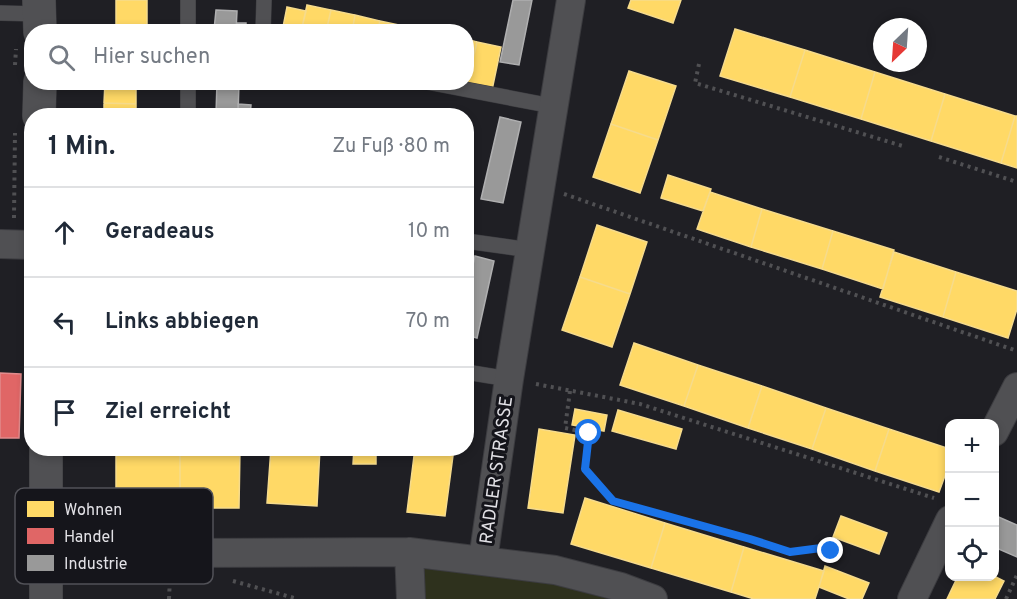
<!DOCTYPE html>
<html lang="de">
<head>
<meta charset="utf-8">
<style>
  :root { --surface:#fff; --page:#f2f2f3; --text:#1f2937; --muted:#747a83; --line:#e0e1e3 }
  body { margin:0; font-family:Overpass,sans-serif; background:var(--page); color:var(--text) }
  .controls { position:absolute; right:18px; bottom:18px; display:grid; overflow:hidden; border-radius:12px; box-shadow:0 3px 9px #0003 }
  .controls button { width:54px; height:54px; display:grid; place-items:center; padding:0; border:0; border-bottom:2px solid var(--line); background:var(--surface); color:var(--text); font:30px sans-serif }
  .compass { position:absolute; left:873px; top:18px; width:54px; height:54px; border-radius:50%; background:var(--surface); box-shadow:0 3px 9px #0003; rotate:205deg }
  .stop { position:absolute; width:18px; height:18px; margin:-14px; border:4px solid #1a73e8; border-radius:50%; background:#fff }
  .stop.end { background:#1a73e8; border-color:#fff; box-shadow:0 2px 6px #0008 }
  .list { margin:0; padding:0; list-style:none }
  h2 { display:flex; justify-content:space-between; align-items:center; height:78px; margin:0; padding:0 24px; font-size:26px }
  h2 small { font-size:20px; font-weight:400; color:var(--muted) }
  .list li { display:grid; grid-template-columns:39px 1fr auto; gap:18px; align-items:center; box-sizing:border-box; height:90px; padding:0 24px; border-top:2px solid var(--line) }
  .list b { display:block; font-size:22px; white-space:nowrap }
  .list em { font-size:20px; font-style:normal; color:var(--muted) }
  .icon { flex:none; width:33px; height:33px; fill:none; stroke:currentColor; stroke-width:2; stroke-linecap:round; stroke-linejoin:round }
  .map { position:relative; flex:none; width:1017px; height:599px; overflow:hidden }
  .search { position:absolute; background:var(--surface); box-shadow:0 3px 9px #0003; left:24px; top:24px; width:450px; height:66px; display:flex; align-items:center; gap:15px; box-sizing:border-box; padding:0 21px; border-radius:24px; color:var(--muted); font-size:22px }
  .panel { position:absolute; background:var(--surface); box-shadow:0 3px 9px #0003; left:24px; top:108px; width:450px; height:348px; border-radius:24px }
  .map>svg:first-child { display:block }
  .green { fill:#2e311d }
  .homes { fill:#ffd966; stroke:#f6db8c; stroke-width:1.5 }
  .shops { fill:#e06666; stroke:#e18b8c; stroke-width:1.5 }
  .industry { fill:#999; stroke:#afafb0; stroke-width:1.5 }
  .lines { fill:none; stroke-linecap:round; stroke-linejoin:round }
  .service-casing { stroke:#3c3c40; stroke-width:16 }
  .minor-casing { stroke:#3c3c40; stroke-width:30 }
  .tertiary-casing { stroke:#3c3c40; stroke-width:34 }
  .path { stroke:#505053; stroke-width:4; stroke-dasharray:3 4.5; stroke-linecap:butt }
  .service { stroke:#505053; stroke-width:15 }
  .minor { stroke:#505053; stroke-width:28 }
  .tertiary { stroke:#505053; stroke-width:33 }
  .route { stroke:#1a73e8; stroke-width:8 }
  .labels { text-anchor:middle; stroke-width:6; stroke-linejoin:round; paint-order:stroke }
  .street-label { font-size:18px; fill:#e2e1e6; stroke:#15151b }
  .key { fill:#15151b; stroke:#525258; stroke-width:1.5 }
  .key-label { font-size:16px; fill:#e2e1e6 }
</style>
</head>
<body>
<div class="map">
<svg width="1017" height="599" viewBox="0 0 1017 599">
  <rect width="100%" height="100%" fill="#1f1f24"/>
  <path class="green" d="M424 569 480 573 550 583 608 599H424Z"/>
  <path class="homes" d="M116 0H147V32H116Z
    M631 0H681L673 23 628 8Z
    M307 5 331 10 326 32H301Z
    M287 7 306 11 301 32H282Z
    M331 10 355 15 352 32H326Z
    M355 15 380 21 377 32H352Z
    M380 21 404 26 403 32H377Z
    M735 29 805 50 790 97 720 76Z
    M466 39 477 42 467 84 466 82Z
    M477 42 501 47 492 90 467 84Z
    M805 50 875 72 861 119 790 97Z
    M629 71 676 86 658 140 611 124Z
    M875 72 945 94 931 141 861 119Z
    M105 82H136V104L104 103Z
    M945 94 1015 116 1001 163 931 141Z
    M104 103 136 104V116H104Z
    M1015 116H1017V168L1001 163Z
    M611 124 658 140 640 193 593 177Z
    M668 175 711 189 703 211 661 198Z
    M466 182 473 183 466 215Z
    M710 192 762 209 751 247 697 229Z
    M762 209 833 231 822 269 751 247Z
    M597 225 647 242 630 294 580 277Z
    M833 231 894 250 883 289 822 269Z
    M894 252 956 272 943 317 880 297Z
    M956 272 1017 291V309L1008 338 943 317Z
    M580 277 630 294 612 347 562 330Z
    M634 343 698 365 684 406 620 385Z
    M698 365 762 386 748 428 684 406Z
    M762 386 826 408 812 449 748 428Z
    M826 408 889 429 875 471 812 449Z
    M575 409 607 415 604 431 572 425Z
    M618 410 682 429 676 449 612 431Z
    M539 429 575 435 563 513 528 508Z
    M889 429 950 449V462L939 492 875 471Z
    M116 448H180V491H156V502L116 501Z
    M180 448H240L239 508H201V492L180 491Z
    M271 448H320L317 506 267 503Z
    M354 448H376V464H353Z
    M415 448H454L445 516 407 512Z
    M585 498 665 523 651 568 571 544Z
    M841 516 887 533 879 554 833 537Z
    M665 523 744 547 731 592 651 568Z
    M744 547 824 571 815 599H754L731 592Z
    M825 566 869 583 862 599H849L819 587Z
    M958 576H994L1004 581 995 599H947Z"/>
  <path class="shops" d="M0 373 21 374 19 438H0Z"/>
  <path class="industry" d="M513 0H532L519 65 500 62Z
    M216 10 237 11 236 31 214 30Z
    M237 23H246V32H214L236 31Z
    M217 82 239 83 238 115 216 114Z
    M238 104 251 105 250 116H216L238 115Z
    M500 117 521 122 503 203 481 199Z
    M475 256 494 261 477 338 466 335V296Z
    M994 515 1017 525V557L994 547Z"/>
  <g class="lines">
    <g class="service-casing">
      <path id="service" d="M0 13 40 14
        M188 32V0
        M263 32 264 0
        M427 82 552 106
        M188 116V82
        M466 241 530 250
        M466 372 509 379"/>
    </g>
    <g class="minor-casing">
      <path id="minor" d="M0 244 32 245
        M994 432 1017 387
        M409 552 411 599
        M47 557 171 553 409 552 555 570 621 587 653 599
        M483 560 509 379 571 0
        M912 599 950 520"/>
    </g>
    <g class="tertiary-casing">
      <path id="tertiary" d="M39 0 40 32
        M39 116 40 82
        M46 448V599"/>
    </g>
    <path class="path" d="M699 64 695 83 906 147
      M15 65 16 49
      M939 157 1017 182
      M564 194 1017 351
      M14 218 15 133
      M536 384 640 404 934 498
      M570 391 565 428 589 433 586 469 613 501 750 539 790 552 821 548 831 551
      M233 581 298 599
      M169 599 170 578
      M1006 599 1017 575"/>
    <use href="#service" class="service"/>
    <use href="#minor" class="minor"/>
    <use href="#tertiary" class="tertiary"/>
  </g>
  <g class="lines">
    <path class="route" d="M589 433 585 469 613 501 750 539 790 552 821 548 831 551"/>
  </g>
  <g class="labels">
    <g class="street-label">
      <text transform="translate(496 470) rotate(-82)" y="6">RADLER STRASSE</text>
    </g>
  </g>
  <rect x="15" y="488" width="198" height="96" rx="9" class="key"/>
  <rect x="27" y="501" width="27" height="16" fill="#ffd966"/>
  <rect x="27" y="528" width="27" height="16" fill="#e06666"/>
  <rect x="27" y="555" width="27" height="16" fill="#999"/>
  <g class="key-label">
    <text x="64" y="515">Wohnen</text>
    <text x="64" y="542">Handel</text>
    <text x="64" y="569">Industrie</text>
  </g>
</svg>
<div class="controls">
<button>+</button>
<button>−</button>
<button><svg class="icon" aria-label="locate" viewBox="0 0 24 24"><circle cx="12" cy="12" r="6"/><path d="M12 2v4M12 18v4M2 12h4M18 12h4"/></svg></button>
</div>
<svg class="compass" viewBox="-18 -18 36 36"><path d="M0-13l5 13h-10z" fill="#e53935"/><path d="M0 13l5-13h-10z" fill="#747a83"/></svg>
<div class="stop" style="left:589px;top:433px"></div>
<div class="stop end" style="left:831px;top:551px"></div>
<div class="search"><svg class="icon" aria-label="search" viewBox="0 0 24 24"><circle cx="10" cy="10" r="6"/><path d="M15 15l6 6"/></svg>Hier suchen</div>
<section class="panel">
<h2>1 Min.<small>Zu Fuß · 80 m</small></h2>
<ul class="list">
<li><svg class="icon" aria-label="ahead" viewBox="0 0 24 24"><path d="M12 20V5M6 11l6-6 6 6"/></svg><div><b>Geradeaus</b></div><em>10 m</em></li>
<li><svg class="icon" aria-label="left" viewBox="0 0 24 24"><path d="M17 20v-9H6M10 6l-5 5 5 5"/></svg><div><b>Links abbiegen</b></div><em>70 m</em></li>
<li><svg class="icon" aria-label="arrive" viewBox="0 0 24 24"><path d="M6 21V4h12l-3 4 3 4H6"/></svg><div><b>Ziel erreicht</b></div></li>
</ul>
</section>
</div>
</body>
</html>
